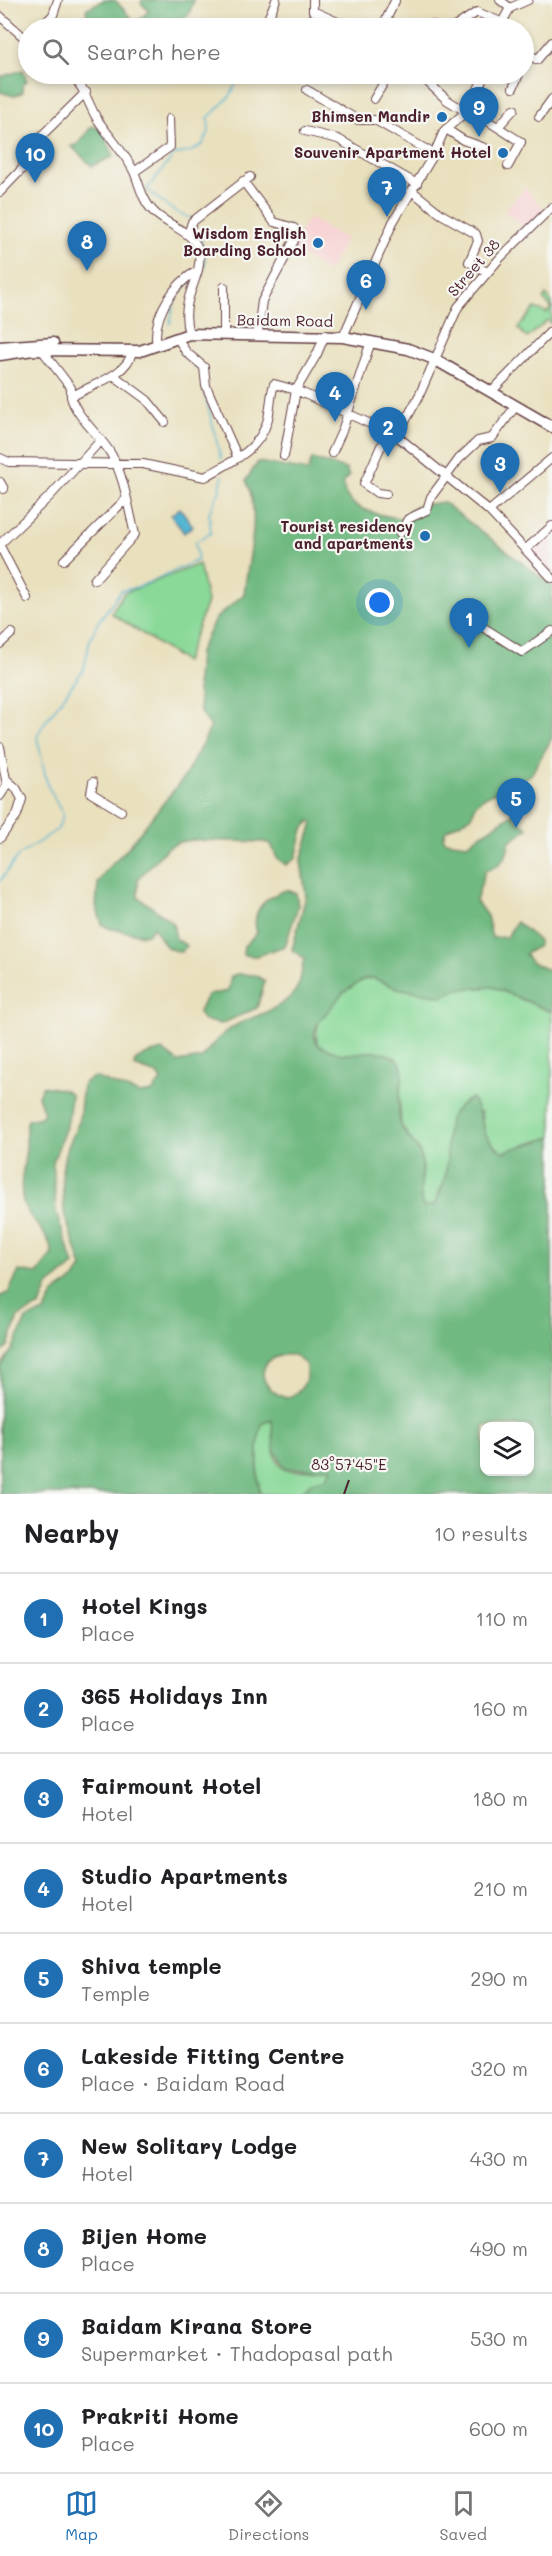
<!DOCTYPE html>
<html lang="en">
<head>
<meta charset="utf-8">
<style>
  :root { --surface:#fff; --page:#f2f2f2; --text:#202124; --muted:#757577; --line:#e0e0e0; --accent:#1f6fb2 }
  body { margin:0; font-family:Mali,sans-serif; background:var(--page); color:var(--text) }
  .controls { position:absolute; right:18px; bottom:18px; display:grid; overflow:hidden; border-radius:12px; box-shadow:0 3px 9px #0003 }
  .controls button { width:54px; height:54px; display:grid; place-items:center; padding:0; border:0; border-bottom:2px solid var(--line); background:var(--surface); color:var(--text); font:30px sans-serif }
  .you { position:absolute; left:380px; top:603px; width:21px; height:21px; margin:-15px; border:4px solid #fff; border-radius:50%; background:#1a73e8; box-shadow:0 0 0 9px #1a73e833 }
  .badge { display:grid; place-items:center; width:39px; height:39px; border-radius:50%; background:var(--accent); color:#fff; font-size:20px; font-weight:700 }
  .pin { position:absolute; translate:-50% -50px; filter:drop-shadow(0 2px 3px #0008) }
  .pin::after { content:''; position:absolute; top:32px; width:21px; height:18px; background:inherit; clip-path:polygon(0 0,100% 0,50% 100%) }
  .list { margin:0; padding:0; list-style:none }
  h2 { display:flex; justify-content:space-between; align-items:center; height:78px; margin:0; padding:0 24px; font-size:26px }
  h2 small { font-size:20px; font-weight:400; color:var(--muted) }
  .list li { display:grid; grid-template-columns:39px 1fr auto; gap:18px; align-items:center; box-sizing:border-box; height:90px; padding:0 24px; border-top:2px solid var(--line) }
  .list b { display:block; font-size:22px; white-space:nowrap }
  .list p { margin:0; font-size:20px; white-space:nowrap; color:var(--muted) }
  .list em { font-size:20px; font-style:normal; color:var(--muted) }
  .icon { flex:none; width:33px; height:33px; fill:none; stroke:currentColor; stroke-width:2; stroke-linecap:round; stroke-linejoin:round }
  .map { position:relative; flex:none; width:552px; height:1494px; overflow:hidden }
  .search { position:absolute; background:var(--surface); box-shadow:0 3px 9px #0003; left:18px; right:18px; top:18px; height:66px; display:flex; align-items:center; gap:15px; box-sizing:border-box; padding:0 21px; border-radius:33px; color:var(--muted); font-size:22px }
  .sheet { height:978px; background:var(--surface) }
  nav { display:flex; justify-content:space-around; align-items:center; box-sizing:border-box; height:84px; border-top:2px solid var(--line); background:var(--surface); font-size:16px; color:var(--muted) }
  nav a { display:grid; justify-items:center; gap:3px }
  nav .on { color:var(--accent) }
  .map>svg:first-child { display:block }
  .built { fill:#f7cfd1 }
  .green { fill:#8ad999; stroke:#6a7c62; stroke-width:1.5 }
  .forest { fill:#6fb981; stroke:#5c6c56; stroke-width:1.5; fill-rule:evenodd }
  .water { fill:#53b5d2; stroke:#4e6a7e; stroke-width:1.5 }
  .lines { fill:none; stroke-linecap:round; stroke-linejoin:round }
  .stream { stroke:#53b5d2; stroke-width:1.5 }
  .minor-casing { stroke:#623c41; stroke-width:10 }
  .major-casing { stroke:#623c41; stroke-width:13 }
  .minor { stroke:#fff; stroke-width:8 }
  .major { stroke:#fff; stroke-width:10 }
  .ticks { fill:none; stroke:#4a1f2b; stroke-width:2 }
  .poi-dot { fill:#1f6fb2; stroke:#f6f6f2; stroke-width:2 }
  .labels { text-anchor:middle; stroke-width:4.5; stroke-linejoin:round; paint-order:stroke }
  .poi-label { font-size:15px; font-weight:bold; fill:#4a1f2b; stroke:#f6f6f2; text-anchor:end }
  .street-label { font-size:15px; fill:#4a1f2b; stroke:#f6f6f2 }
  .ticks-label { font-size:15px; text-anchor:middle; fill:#4a1f2b; stroke:#f6f6f2; stroke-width:4.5; stroke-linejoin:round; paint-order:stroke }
</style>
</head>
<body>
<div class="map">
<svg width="552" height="1494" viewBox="0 0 552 1494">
  <rect width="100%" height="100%" fill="#f6f6f2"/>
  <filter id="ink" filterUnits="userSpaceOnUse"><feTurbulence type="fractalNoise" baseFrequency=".0167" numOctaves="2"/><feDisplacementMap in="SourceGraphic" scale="12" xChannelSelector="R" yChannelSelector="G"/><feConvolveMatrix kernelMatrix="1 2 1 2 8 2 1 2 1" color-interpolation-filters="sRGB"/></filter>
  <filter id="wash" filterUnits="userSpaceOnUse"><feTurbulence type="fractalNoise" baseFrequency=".008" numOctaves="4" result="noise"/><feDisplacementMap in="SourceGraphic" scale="24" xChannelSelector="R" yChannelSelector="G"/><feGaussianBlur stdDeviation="1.35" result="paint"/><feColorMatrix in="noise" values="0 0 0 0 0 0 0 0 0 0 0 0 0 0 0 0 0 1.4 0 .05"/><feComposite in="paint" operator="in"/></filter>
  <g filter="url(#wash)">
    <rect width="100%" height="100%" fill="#e9e0be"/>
    <path class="built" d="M525 188 545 210 527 229 504 211Z
      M309 218 346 239 328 272 290 248Z
      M552 528V576L528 550Z"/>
    <path class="green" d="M546 295 552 302V324L548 320 527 338 518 328 535 308 547 313 551 307 543 299Z
      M199 564 207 602 185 662 111 613 124 593Z
      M373 978 397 988 442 996 457 989 493 987 552 1012V1137L503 1152C486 1141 483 1133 481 1112L446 1166 445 1178 434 1205 423 1207 420 1196 423 1169 420 1153 401 1125 399 1091 403 1078 396 1058C371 1046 369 1054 345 1054 335 1054 326 1049 318 1045 308 1017 347 980 373 978Z
      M272 1420C279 1433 266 1454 284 1469 292 1475 320 1465 332 1468L327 1478 312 1482 300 1494H260C257 1478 256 1436 263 1423Z"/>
    <path class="forest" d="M104 0H115L136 23 149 11 141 3 142 0H194L189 14 172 28H88L86 9Z
      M23 70 27 81 22 85 23 92 14 96 0 92V77Z
      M92 126 101 129 114 156 92 166 71 146 77 145Z
      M312 459 346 469 349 476 343 482C344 512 379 514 402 519L415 506 443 502 552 586V738L531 775 485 797 476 804 471 817 446 830 443 837 445 841 467 844 514 813V817L528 828 509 842C508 858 501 866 485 871L476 901 487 916 492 938 507 937 516 922 539 941 537 947 525 954 531 962 552 972V1012L493 987 457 989 442 996 397 988 373 978 364 979 344 992 317 1024 314 1035 318 1045C326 1048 335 1053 344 1054 363 1054 375 1047 393 1057 411 1066 398 1087 399 1103 399 1110 399 1119 401 1126 406 1137 418 1145 421 1157 425 1174 417 1189 423 1207L435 1205C438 1196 443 1187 445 1178 452 1145 434 1116 472 1098 487 1122 476 1134 503 1152L552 1137V1494H300L312 1482 327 1478 332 1468 285 1469 274 1450 272 1420 263 1423C256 1436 257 1478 260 1494H0V1367L13 1349 26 1319 44 1312 54 1293 75 1279 82 1267 64 1213 62 1171 65 1154 79 1121 83 1083 94 1077 140 1094 153 1092 161 1080 157 1074 134 1066 135 1061 145 1055 162 1050 178 1062 202 1058C212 1044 224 1031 240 1023 258 1015 289 1006 298 986 302 978 302 967 304 958L292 950 306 896 301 861 313 823 310 821 303 829 296 858 286 865 277 858 271 844 264 842 193 840 179 842 167 848 138 879V897L173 923 176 939 187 946 181 952C158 947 166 942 153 927L149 933 143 935 108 928 102 924 96 906 98 883 106 870 126 850 185 776 211 727 200 711 197 681 199 652 215 619 244 594C248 558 262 515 246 480L258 462 308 471ZM294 1355 305 1364C310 1379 302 1393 286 1398 252 1386 257 1352 294 1355ZM484 1426H530V1472H484Z
      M286 890 296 893 298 906 285 946 256 956 243 955 244 946 257 933C250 909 266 897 286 890Z
      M237 974 255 975 265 981 257 1008 221 1024 203 1020 199 1012 207 995 228 991 231 976Z
      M42 1086 66 1090 71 1095 68 1121 53 1162 56 1212 74 1265 48 1286 40 1306 18 1317 8 1347 0 1354V1296L8 1293 19 1271 37 1274 52 1254C50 1233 31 1223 24 1205 18 1187 24 1167 26 1148 27 1139 24 1128 28 1120L41 1117 44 1113 38 1096Z"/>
    <path class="water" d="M180 508 193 526 184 533 171 515Z"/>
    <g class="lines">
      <path class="stream" d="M191 218C175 214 160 201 147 189L174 155 192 151 203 144 209 132 208 118 231 95 240 74
        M194 225C202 241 211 261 200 277
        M170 324C173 305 174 293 191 282
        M189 359 200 371
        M204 390 221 459
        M0 881 18 856 58 829 63 815 47 784 37 737 43 725 84 669 90 639 98 622 121 591 141 586 198 560 195 542 211 533 209 513 219 492 223 476"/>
    </g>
  </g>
  <g filter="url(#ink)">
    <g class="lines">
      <g class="minor-casing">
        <path id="minor" d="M313 0V11L351 28
          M500 0 510 8
          M0 16 28 41
          M40 28 53 15 58 0
          M264 28 276 0
          M322 28 326 18
          M382 28 395 1
          M428 28 432 25 438 28
          M453 28 477 12 501 22 509 28
          M499 28 510 8 528 0
          M524 50 537 60 552 42
          M70 74C84 86 87 101 96 117 107 135 127 155 135 174 140 187 143 201 153 211 166 226 196 231 199 253 203 279 178 298 189 334
          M419 74 447 100 465 111
          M513 88 519 74
          M307 90 358 120H375L434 154
          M374 99 389 74
          M469 109 521 142 508 166
          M539 117 552 99
          M498 127 514 109
          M446 129 463 140 485 148
          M305 131 338 139 417 184
          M134 172 170 147 169 119
          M243 181 274 222 294 228 298 233 262 301 258 331
          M412 191 441 214 476 234 478 241 469 262 487 272
          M0 192 24 167 22 155 86 92
          M188 235 192 222 250 177
          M224 287V329
          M177 337 186 352 204 367 206 386 238 458
          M343 337 393 222 434 154 444 131 469 109 485 74
          M156 339C155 312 175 283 197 271
          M42 350 71 388V397C90 385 127 376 132 352
          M113 375 147 400 165 422
          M496 387 551 331
          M71 397C76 417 101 436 111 454 125 478 128 508 135 534L94 580
          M332 453 342 431 371 341
          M284 456 296 390 397 436 489 511 552 578
          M0 458 9 462 143 464 205 477C230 462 258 452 267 422 271 410 270 396 274 384L296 390 317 354 325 335
          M0 482 4 489
          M386 494 377 493 364 484 381 446 397 436 419 396 458 307 500 258 552 207
          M489 511 552 458
          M400 533 408 519 427 510 431 497 459 459 478 441 492 438 515 407
          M0 544 51 495 101 440
          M0 546 27 598
          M526 549 552 526
          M64 560 126 499
          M464 615 522 652 552 631
          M0 644 12 633
          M0 747 7 785 0 796
          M93 782 91 793 121 811
          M0 838 17 815 22 799 16 788 7 780"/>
      </g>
      <g class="major-casing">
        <path id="major" d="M0 347 53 343
          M0 355 33 350 140 351 189 334 343 337 408 349 434 359 552 427"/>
      </g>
      <use href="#minor" class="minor"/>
      <use href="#major" class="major"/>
    </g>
  </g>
  <path class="ticks" d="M344 1494 349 1480"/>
  <g class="poi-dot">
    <circle cx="442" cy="117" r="6"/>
    <circle cx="503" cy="153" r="6"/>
    <circle cx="318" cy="243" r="6"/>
    <circle cx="425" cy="536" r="6"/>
  </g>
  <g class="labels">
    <g class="poi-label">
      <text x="430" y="122">Bhimsen Mandir</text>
      <text x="491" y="158">Souvenir Apartment Hotel</text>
      <text x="306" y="239">Wisdom English<tspan x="306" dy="17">Boarding School</tspan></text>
      <text x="413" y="532">Tourist residency<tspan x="413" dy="17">and apartments</tspan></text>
    </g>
    <g class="street-label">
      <text transform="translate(474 268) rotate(-49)" y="5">Street 38</text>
      <text transform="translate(285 321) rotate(1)" y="5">Baidam Road</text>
    </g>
  </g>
  <g class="ticks-label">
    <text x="349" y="1470">83°57'45"E</text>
  </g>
</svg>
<div class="controls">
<button><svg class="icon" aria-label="layers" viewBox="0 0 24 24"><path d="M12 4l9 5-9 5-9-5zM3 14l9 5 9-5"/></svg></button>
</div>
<div class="you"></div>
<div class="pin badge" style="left:469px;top:648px">1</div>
<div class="pin badge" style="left:388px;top:457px">2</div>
<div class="pin badge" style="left:500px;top:493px">3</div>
<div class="pin badge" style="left:335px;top:422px">4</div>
<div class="pin badge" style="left:516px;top:828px">5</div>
<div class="pin badge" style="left:366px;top:310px">6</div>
<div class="pin badge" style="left:387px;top:217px">7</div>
<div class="pin badge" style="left:87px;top:271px">8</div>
<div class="pin badge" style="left:479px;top:137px">9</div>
<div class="pin badge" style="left:35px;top:183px">10</div>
<div class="search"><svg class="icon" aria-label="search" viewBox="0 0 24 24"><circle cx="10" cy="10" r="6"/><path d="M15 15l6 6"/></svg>Search here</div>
</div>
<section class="sheet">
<h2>Nearby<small>10 results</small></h2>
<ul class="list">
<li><span class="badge">1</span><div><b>Hotel Kings</b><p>Place</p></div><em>110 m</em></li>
<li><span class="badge">2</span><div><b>365 Holidays Inn</b><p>Place</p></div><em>160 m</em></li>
<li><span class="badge">3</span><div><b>Fairmount Hotel</b><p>Hotel</p></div><em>180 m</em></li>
<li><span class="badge">4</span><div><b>Studio Apartments</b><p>Hotel</p></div><em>210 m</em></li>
<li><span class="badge">5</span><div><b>Shiva temple</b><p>Temple</p></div><em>290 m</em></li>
<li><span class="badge">6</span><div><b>Lakeside Fitting Centre</b><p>Place · Baidam Road</p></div><em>320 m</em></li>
<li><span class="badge">7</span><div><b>New Solitary Lodge</b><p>Hotel</p></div><em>430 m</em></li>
<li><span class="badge">8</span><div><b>Bijen Home</b><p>Place</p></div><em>490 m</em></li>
<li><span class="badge">9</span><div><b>Baidam Kirana Store</b><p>Supermarket · Thadopasal path</p></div><em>530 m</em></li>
<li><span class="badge">10</span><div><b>Prakriti Home</b><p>Place</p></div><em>600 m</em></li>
</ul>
</section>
<nav>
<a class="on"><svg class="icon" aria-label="map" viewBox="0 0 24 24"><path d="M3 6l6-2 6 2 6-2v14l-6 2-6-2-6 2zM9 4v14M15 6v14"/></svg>Map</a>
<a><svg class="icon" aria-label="directions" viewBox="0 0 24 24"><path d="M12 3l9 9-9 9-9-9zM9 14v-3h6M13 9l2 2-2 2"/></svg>Directions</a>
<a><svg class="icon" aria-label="saved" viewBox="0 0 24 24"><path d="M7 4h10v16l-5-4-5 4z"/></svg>Saved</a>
</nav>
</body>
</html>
